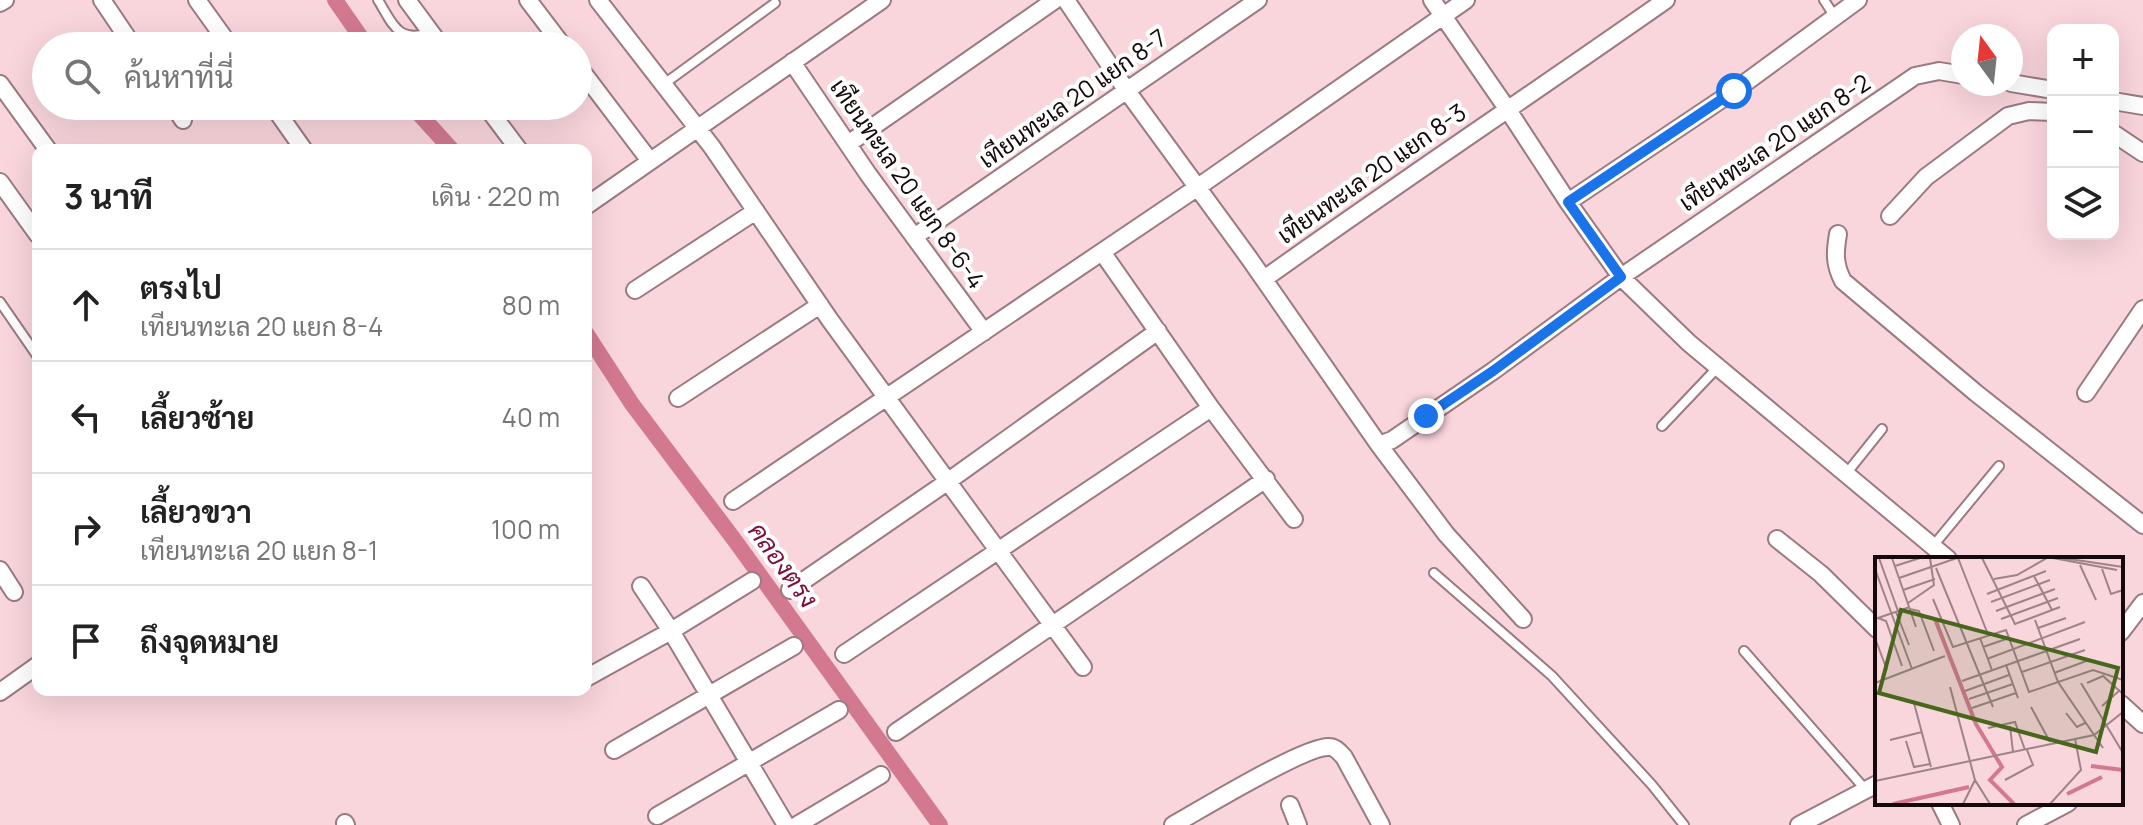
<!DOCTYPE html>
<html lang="th">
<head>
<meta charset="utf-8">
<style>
  :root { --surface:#fff; --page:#f2f2f2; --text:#222; --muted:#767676; --line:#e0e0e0 }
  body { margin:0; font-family:Manrope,Sarabun,sans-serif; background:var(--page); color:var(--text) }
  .controls { position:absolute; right:24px; top:24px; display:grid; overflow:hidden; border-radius:16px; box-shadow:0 8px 32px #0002 }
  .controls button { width:72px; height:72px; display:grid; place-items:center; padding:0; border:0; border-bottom:2px solid var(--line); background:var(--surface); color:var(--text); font:40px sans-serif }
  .compass { position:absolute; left:1951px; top:24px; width:72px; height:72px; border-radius:50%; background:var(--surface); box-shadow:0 8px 32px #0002; rotate:345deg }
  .stop { position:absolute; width:24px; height:24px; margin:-18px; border:6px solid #1a73e8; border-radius:50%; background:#fff }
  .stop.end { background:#1a73e8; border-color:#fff; box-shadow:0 2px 8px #0008 }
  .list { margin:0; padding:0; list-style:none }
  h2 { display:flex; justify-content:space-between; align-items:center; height:104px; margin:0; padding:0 32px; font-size:34px }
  h2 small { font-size:26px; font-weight:400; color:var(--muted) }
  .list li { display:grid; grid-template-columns:52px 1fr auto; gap:24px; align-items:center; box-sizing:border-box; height:112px; padding:0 32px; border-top:2px solid var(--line) }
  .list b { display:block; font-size:30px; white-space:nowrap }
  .list p { margin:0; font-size:26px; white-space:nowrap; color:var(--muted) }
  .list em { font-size:26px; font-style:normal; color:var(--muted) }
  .icon { flex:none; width:44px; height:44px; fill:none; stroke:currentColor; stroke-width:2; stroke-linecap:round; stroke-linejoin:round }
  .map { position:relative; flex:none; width:2143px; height:825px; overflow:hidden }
  .search { position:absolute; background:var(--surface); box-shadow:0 8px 32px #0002; left:32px; top:32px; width:560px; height:88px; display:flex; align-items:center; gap:20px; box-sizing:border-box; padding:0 28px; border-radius:44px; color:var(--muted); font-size:30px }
  .panel { position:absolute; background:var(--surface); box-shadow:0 8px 32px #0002; left:32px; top:144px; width:560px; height:552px; border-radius:16px }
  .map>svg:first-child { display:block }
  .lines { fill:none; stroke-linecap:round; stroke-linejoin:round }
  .canal { stroke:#d27990; stroke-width:16 }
  .service-casing { stroke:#9b7a81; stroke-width:12 }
  .minor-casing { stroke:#9b7a81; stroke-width:20 }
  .service { stroke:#fff; stroke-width:8 }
  .minor { stroke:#fff; stroke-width:16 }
  .route { stroke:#1a73e8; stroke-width:10 }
  .labels { text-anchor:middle; stroke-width:8; stroke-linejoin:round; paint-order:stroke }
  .street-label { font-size:24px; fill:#15090c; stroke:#fff }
  .water-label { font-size:26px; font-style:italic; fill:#7c103b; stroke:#fff }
  .inset-river { fill:none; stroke:#d27990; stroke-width:4 }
  .inset-road { fill:none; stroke:#9e8389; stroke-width:2 }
  .view { fill:#48671c; fill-opacity:0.15; stroke:#48671c; stroke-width:4 }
  .inset-edge { fill:none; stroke:#15090c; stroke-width:4 }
</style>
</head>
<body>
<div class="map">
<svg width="2143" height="825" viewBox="0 0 2143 825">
  <rect width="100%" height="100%" fill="#f9d5dc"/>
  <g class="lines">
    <path class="canal" d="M335 0 367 46
      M412 106 452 150
      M586 333 632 404 736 542 940 825"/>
    <g class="service-casing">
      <path id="service" d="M378 0C393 24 397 43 430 33
        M1824 0 1835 17
        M664 84 775 3
        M0 302 38 357
        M1662 426 1718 367
        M1846 474 1882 429
        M1933 546 1999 466
        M1434 573 1552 676 1652 785 1684 825
        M1744 651 1865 789"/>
    </g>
    <g class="minor-casing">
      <path id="minor" d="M102 0 133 46
        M197 0 230 46
        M407 0 441 46
        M528 0 563 46
        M598 0 712 147 830 320 1083 667
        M1066 0 1127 91 1249 258 1379 445 1392 440 1493 371 1621 277 1915 76 1939 71 1963 75
        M1432 0 1508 110 1568 202 1621 277 1689 343 1948 559
        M0 3 5 0
        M792 62 868 174 984 332
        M578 66 650 161
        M2011 83 2053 90
        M0 84 48 150
        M2113 101 2143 106
        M174 106 183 120
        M273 106 304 150
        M486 106 519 150
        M2113 133 2143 153
        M848 144 1055 0
        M0 182 38 235
        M1568 202 1734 91 1858 0
        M586 206 882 0
        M1890 216 1926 177 2008 116 2029 111 2053 112
        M1838 234C1835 252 1834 264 1843 281L1976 393 2143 525
        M914 237 1258 0
        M1102 252 1211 408 1294 519
        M1264 279C1397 184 1532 94 1666 0
        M635 290 756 211
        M2086 393 2143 309
        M678 398 820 305
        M1379 445 1446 534 1523 619
        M733 501 1198 187 1466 0
        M1777 539 1821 574 1877 629
        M0 570 14 592
        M641 586 671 631 786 825
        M790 590 947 482 1158 331
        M2121 632 2143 603
        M844 654 1211 408
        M586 678 671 631 752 581
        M0 692 38 665
        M2121 704 2143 724
        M896 732 1266 479
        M614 750 794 646
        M1940 803 1951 825
        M1290 805 1298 825
        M657 816 839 710
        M345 823 346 825
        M797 825 881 775
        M1173 825C1200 810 1306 745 1329 747 1336 747 1340 753 1344 757L1381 825
        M1799 825 1877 784
        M2026 825 2068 803"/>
    </g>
    <use href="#service" class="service"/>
    <use href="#minor" class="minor"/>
  </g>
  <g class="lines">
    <path class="route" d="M1426 416 1493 371 1621 277 1568 202 1734 91"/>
  </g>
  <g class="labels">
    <g class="street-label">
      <text transform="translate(1073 99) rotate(-35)" y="8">เทียนทะเล 20 แยก 8-7</text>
      <text transform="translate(1775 143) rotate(-34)" y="8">เทียนทะเล 20 แยก 8-2</text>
      <text transform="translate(1372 174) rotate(-35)" y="8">เทียนทะเล 20 แยก 8-3</text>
      <text transform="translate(907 184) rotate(55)" y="8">เทียนทะเล 20 แยก 8-6-4</text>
    </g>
    <g class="water-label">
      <text transform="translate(783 565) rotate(54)" y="9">คลองตรง</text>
    </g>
  </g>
  <g transform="translate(1875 557)">
    <rect width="248" height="248" fill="#f9d5dc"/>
    <path class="inset-river" d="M60 62 101 167 127 210 115 223 139 247M216 209 248 213M192 237 227 220M18 247 94 230"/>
    <path class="inset-road" d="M4 1 23 54M17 1 41 70M83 1 112 75M107 1 140 67 185 50M178 1 242 13M188 1 248 10M205 8 221 43M20 9 45 1M61 11 118 150M0 12 37 112M227 12 236 37 248 33M159 19 177 53M24 21 82 1M119 22 142 18 172 1M28 33 60 22M112 37 171 14M58 42 78 90 131 73 154 135 218 113 248 123M116 45 175 23M33 46 59 28 55 1M35 52 44 54 59 94M121 54 180 32M21 55 34 88M3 61 11 64 27 109M0 62 35 50M126 62 183 41M160 63 183 125 228 191M163 71 191 61M0 81 12 113M105 81 117 113M108 90 134 81M112 102 210 65M131 108 143 141M147 115 210 93M179 116 214 103M87 124 205 82M0 126 70 99M206 126 248 196M212 126 228 119 248 137M75 130 100 223 115 247M90 134 134 118M94 142 138 127M39 146 56 210M227 149 245 133M156 150 175 185M97 151 141 136M191 156 202 170 210 166M135 169 138 195M113 171 140 165 150 193M15 183 47 175M31 184 39 210 55 207M130 223 158 208 152 193M0 224 219 178 248 155M88 247 100 223M175 247 206 213 200 182"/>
    <path class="view" d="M26 53 243 111 221 195 4 136Z"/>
    <rect width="248" height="248" class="inset-edge"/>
  </g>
</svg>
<div class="controls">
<button>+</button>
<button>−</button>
<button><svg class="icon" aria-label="layers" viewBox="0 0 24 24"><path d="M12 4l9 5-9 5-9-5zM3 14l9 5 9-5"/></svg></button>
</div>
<svg class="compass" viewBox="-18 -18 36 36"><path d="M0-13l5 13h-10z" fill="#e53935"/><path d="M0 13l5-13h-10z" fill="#767676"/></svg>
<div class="stop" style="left:1734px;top:91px"></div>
<div class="stop end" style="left:1426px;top:416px"></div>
<div class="search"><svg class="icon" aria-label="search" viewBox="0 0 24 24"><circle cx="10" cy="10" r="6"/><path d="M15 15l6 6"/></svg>ค้นหาที่นี่</div>
<section class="panel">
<h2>3 นาที<small>เดิน · 220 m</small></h2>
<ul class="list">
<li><svg class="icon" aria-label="ahead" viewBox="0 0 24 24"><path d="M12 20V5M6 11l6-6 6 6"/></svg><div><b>ตรงไป</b><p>เทียนทะเล 20 แยก 8-4</p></div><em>80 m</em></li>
<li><svg class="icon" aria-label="left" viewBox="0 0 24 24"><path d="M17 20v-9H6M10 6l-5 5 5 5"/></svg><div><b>เลี้ยวซ้าย</b></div><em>40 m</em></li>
<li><svg class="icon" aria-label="right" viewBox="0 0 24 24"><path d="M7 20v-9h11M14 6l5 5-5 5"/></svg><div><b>เลี้ยวขวา</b><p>เทียนทะเล 20 แยก 8-1</p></div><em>100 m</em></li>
<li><svg class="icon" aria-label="arrive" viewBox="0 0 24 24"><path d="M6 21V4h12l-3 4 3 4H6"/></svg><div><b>ถึงจุดหมาย</b></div></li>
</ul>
</section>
</div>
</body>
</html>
